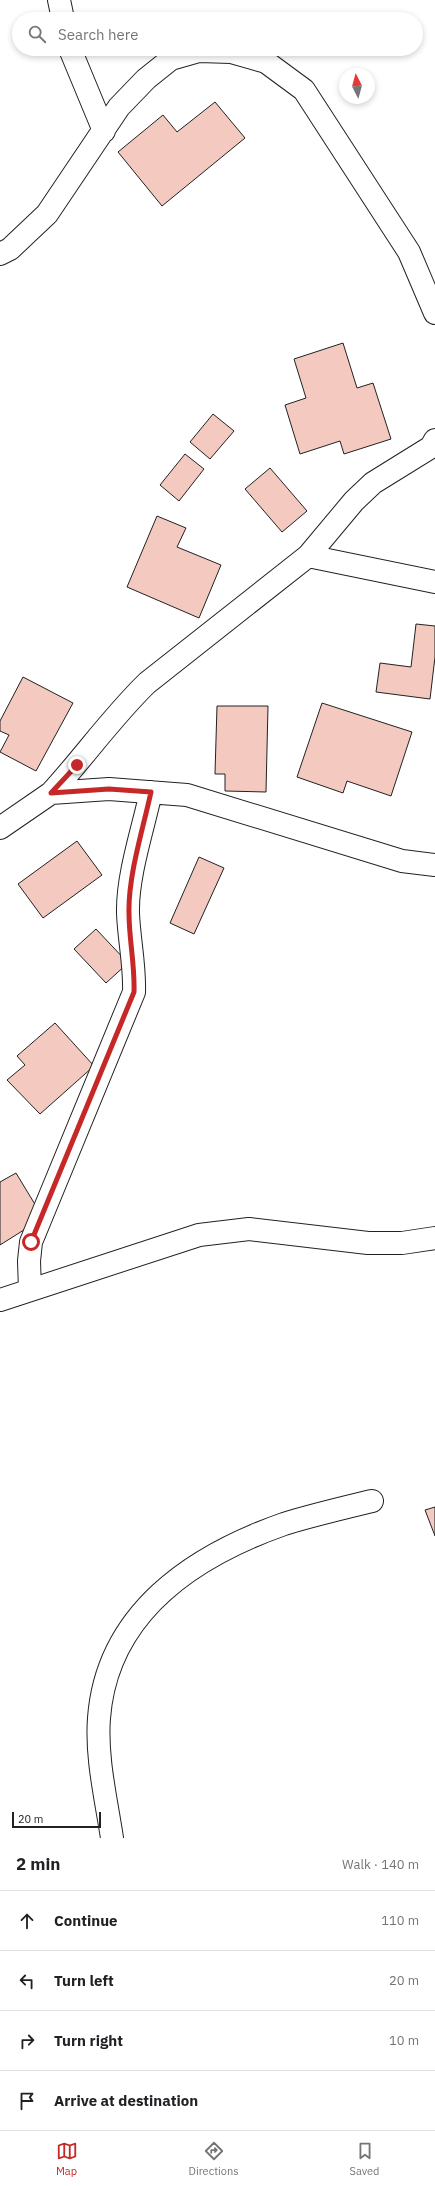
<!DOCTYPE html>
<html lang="en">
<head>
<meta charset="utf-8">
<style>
  :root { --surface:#fff; --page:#f6f6f6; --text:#202124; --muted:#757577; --line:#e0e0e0; --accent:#c62828 }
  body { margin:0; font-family:"IBM Plex Sans",sans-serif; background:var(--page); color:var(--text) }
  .compass { position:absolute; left:339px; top:68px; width:36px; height:36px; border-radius:50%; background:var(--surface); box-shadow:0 2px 6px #0003; rotate:354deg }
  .scale { position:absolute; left:12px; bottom:10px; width:89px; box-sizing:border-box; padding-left:4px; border:2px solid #222; border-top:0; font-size:11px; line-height:14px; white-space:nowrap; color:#222; -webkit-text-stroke:3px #fff; paint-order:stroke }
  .stop { position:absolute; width:12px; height:12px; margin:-9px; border:3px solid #c62828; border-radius:50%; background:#fff }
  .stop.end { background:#c62828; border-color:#fff; box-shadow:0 1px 4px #0008 }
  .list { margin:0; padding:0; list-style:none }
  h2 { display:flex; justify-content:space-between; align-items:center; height:52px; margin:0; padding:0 16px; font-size:17px }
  h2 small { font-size:13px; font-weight:400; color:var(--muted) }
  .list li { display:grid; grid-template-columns:26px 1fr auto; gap:12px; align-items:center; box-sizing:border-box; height:60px; padding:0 16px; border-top:1px solid var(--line) }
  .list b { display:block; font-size:15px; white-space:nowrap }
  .list em { font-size:13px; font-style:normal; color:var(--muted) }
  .icon { flex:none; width:22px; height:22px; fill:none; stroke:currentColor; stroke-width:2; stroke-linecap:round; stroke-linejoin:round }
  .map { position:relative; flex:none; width:435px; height:1838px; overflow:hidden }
  .search { position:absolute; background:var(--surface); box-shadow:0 2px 6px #0003; left:12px; right:12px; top:12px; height:44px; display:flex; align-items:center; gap:10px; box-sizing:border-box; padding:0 14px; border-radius:22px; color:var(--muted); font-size:15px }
  .sheet { height:292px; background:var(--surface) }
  nav { display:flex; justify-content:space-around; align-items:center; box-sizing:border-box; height:56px; border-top:1px solid var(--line); background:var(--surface); font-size:11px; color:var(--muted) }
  nav a { display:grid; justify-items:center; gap:2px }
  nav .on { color:var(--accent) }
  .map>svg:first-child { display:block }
  .building { fill:#f3c9c0; stroke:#222 }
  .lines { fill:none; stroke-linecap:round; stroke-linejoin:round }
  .minor-casing { stroke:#222; stroke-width:24 }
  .minor { stroke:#fff; stroke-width:22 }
  .route { stroke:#c62828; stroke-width:5 }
</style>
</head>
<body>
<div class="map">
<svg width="435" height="1838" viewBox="0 0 435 1838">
  <rect width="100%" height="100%" fill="#fff"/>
  <path class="building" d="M215 102 245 138 162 206 118 152 163 115 177 132Z
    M343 343 357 388 373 383 391 439 344 454 340 441 300 454 285 405 306 398 294 359Z
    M213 414 234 431 210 459 190 442Z
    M185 454 204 469 179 501 160 485Z
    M270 468 307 511 282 532 245 489Z
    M157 516 186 528 177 547 221 565 199 618 127 587Z
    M416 624 435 626V657L430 699 376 692 380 663 411 667Z
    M23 677 73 703 36 771 0 752 9 735 0 731V721Z
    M322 703 412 732 391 796 347 781 343 793 297 777Z
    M217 706H268L266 792 225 791V774H215Z
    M77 841 102 875 43 918 18 884Z
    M199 857 224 868 194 934 170 923Z
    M96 929 128 963 106 983 74 949Z
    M55 1023 94 1066 40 1114 7 1080 25 1065 17 1056Z
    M16 1173 36 1206 27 1228 0 1245V1182Z
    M435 1507V1536L425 1510Z"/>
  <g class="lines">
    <g class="minor-casing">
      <path id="minor" d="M59 0 63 19
        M70 49 104 131
        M0 254 10 249 47 214 119 107 146 79 171 59 199 51 231 52 266 62 304 90 409 252 435 313
        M308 556 435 582
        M51 793C84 757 112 717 147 683L308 556 354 501 373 483 431 447 435 440
        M0 828 51 793 109 789 187 795 402 861 435 865
        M30 1290 29 1261 31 1242 134 992C135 965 129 940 128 913 127 876 143 829 151 792
        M0 1300 199 1235 249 1229 368 1243H402L435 1238
        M112 1838C106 1798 96 1758 99 1718 107 1613 193 1556 284 1524 313 1515 343 1508 372 1501"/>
    </g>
    <use href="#minor" class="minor"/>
  </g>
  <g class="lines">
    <path class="route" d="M31 1242 134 992C135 965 129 940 129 913 128 876 143 829 151 792L109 789 51 793 77 765"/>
  </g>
</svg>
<svg class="compass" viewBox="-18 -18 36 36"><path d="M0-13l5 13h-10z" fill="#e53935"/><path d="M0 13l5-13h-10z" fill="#757577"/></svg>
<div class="scale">20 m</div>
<div class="stop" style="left:31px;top:1242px"></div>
<div class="stop end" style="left:77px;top:765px"></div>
<div class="search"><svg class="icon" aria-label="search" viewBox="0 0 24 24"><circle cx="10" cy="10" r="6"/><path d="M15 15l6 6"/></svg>Search here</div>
</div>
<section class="sheet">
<h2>2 min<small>Walk · 140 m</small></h2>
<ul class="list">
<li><svg class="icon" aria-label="ahead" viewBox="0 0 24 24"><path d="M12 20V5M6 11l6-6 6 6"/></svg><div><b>Continue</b></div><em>110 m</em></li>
<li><svg class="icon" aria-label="left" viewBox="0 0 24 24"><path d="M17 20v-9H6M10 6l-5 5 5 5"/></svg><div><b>Turn left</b></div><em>20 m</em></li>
<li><svg class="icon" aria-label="right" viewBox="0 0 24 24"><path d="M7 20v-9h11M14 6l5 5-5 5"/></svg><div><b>Turn right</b></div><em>10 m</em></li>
<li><svg class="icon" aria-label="arrive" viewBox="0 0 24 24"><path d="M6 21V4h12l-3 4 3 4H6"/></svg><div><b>Arrive at destination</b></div></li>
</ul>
</section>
<nav>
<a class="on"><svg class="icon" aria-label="map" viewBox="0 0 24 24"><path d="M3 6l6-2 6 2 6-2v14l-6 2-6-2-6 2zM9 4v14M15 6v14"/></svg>Map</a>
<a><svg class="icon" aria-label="directions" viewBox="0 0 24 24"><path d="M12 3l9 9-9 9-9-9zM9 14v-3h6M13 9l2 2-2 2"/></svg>Directions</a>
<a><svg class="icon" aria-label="saved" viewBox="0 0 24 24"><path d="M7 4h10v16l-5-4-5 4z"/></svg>Saved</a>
</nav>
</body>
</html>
